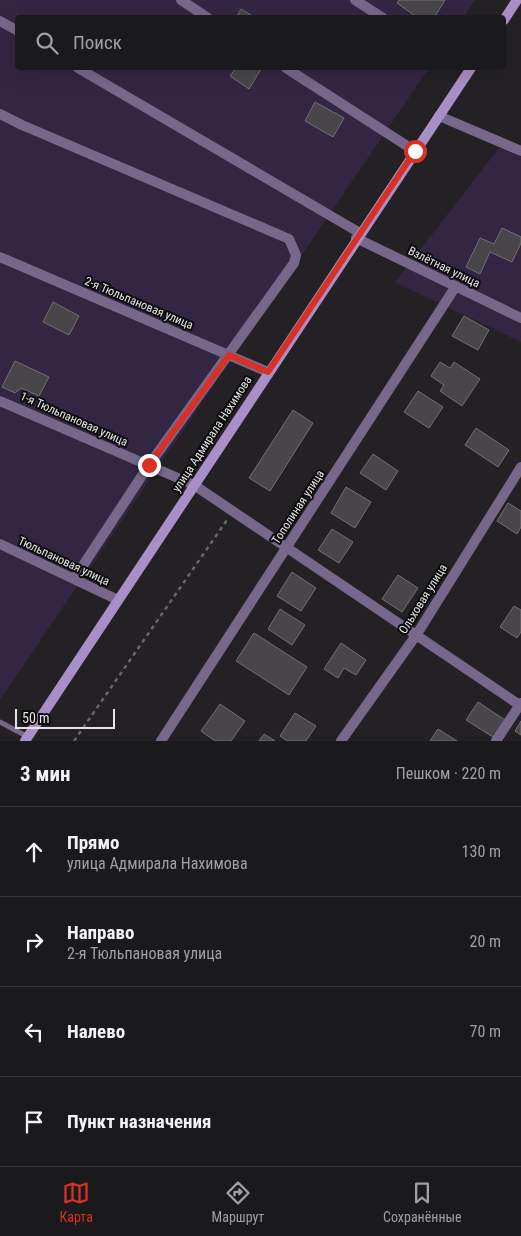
<!DOCTYPE html>
<html lang="ru">
<head>
<meta charset="utf-8">
<style>
  :root { --surface:#1a191b; --page:#272628; --text:#f1f3f6; --muted:#9fa0a3; --line:#38383a; --accent:#d93025 }
  body { margin:0; font-family:"Roboto Condensed",sans-serif; background:var(--page); color:var(--text) }
  .scale { position:absolute; left:15px; bottom:12px; width:100px; box-sizing:border-box; padding-left:5px; border:2px solid #e5e4e6; border-top:0; font-size:14px; line-height:18px; white-space:nowrap; color:#e5e4e6; -webkit-text-stroke:4px #0c0b0c; paint-order:stroke }
  .stop { position:absolute; width:15px; height:15px; margin:-11px; border:4px solid #d93025; border-radius:50%; background:#fff }
  .stop.end { background:#d93025; border-color:#fff; box-shadow:0 1px 5px #0008 }
  .list { margin:0; padding:0; list-style:none }
  h2 { display:flex; justify-content:space-between; align-items:center; height:65px; margin:0; padding:0 20px; font-size:21px }
  h2 small { font-size:16px; font-weight:400; color:var(--muted) }
  .list li { display:grid; grid-template-columns:32px 1fr auto; gap:15px; align-items:center; box-sizing:border-box; height:90px; padding:0 20px; border-top:1px solid var(--line) }
  .list b { display:block; font-size:19px; white-space:nowrap }
  .list p { margin:0; font-size:16px; white-space:nowrap; color:var(--muted) }
  .list em { font-size:16px; font-style:normal; color:var(--muted) }
  .icon { flex:none; width:28px; height:28px; fill:none; stroke:currentColor; stroke-width:2; stroke-linecap:round; stroke-linejoin:round }
  .map { position:relative; flex:none; width:521px; height:741px; overflow:hidden }
  .search { position:absolute; background:var(--surface); box-shadow:0 5px 20px #0002; left:15px; right:15px; top:15px; height:55px; display:flex; align-items:center; gap:12px; box-sizing:border-box; padding:0 18px; border-radius:5px; color:var(--muted); font-size:19px }
  .sheet { height:425px; background:var(--surface) }
  nav { display:flex; justify-content:space-around; align-items:center; box-sizing:border-box; height:70px; border-top:1px solid var(--line); background:var(--surface); font-size:14px; color:var(--muted) }
  nav a { display:grid; justify-items:center; gap:2px }
  nav .on { color:var(--accent) }
  .map>svg:first-child { display:block }
  .green { fill:#332642 }
  .building { fill:#484649; stroke:#727073 }
  .lines { fill:none; stroke-linecap:round; stroke-linejoin:round }
  .path { stroke:#676668; stroke-width:2.5; stroke-dasharray:4 4; stroke-linecap:butt }
  .service { stroke:#77678b; stroke-width:5 }
  .minor { stroke:#77678b; stroke-width:10 }
  .secondary { stroke:#a98fc7; stroke-width:10 }
  .route { stroke:#d93025; stroke-width:6 }
  .labels { text-anchor:middle; stroke-width:4; stroke-linejoin:round; paint-order:stroke }
  .street-label { font-size:12px; fill:#e5e4e6; stroke:#0c0b0c }
</style>
</head>
<body>
<div class="map">
<svg width="521" height="741" viewBox="0 0 521 741">
  <rect width="100%" height="100%" fill="#232124"/>
  <path class="green" d="M0 0H475L463 18H18V68H429L0 700Z
    M499 148 521 157V342L395 282Z"/>
  <path class="building" d="M399 0H445L434 18H418L397 3Z
    M241 9 256 18H236Z
    M236 68H258L261 69 249 89 230 76Z
    M315 102 344 118 333 137 305 121Z
    M502 228 521 237V243L512 262 490 252 480 274 466 267 480 238 494 244Z
    M53 302 79 316 69 335 43 322Z
    M464 316 489 330 478 350 452 336Z
    M15 361 49 377 39 396 21 388 15 393 2 387Z
    M440 362 450 368 454 362 480 379 462 406 440 391 444 385 431 376Z
    M418 391 443 407 429 428 404 412Z
    M293 410 313 423 270 491 249 478Z
    M476 428 509 450 498 467 465 445Z
    M373 454 398 471 386 490 360 473Z
    M346 487 371 502 355 528 331 513Z
    M508 503 521 511V527L517 534 497 521Z
    M332 529 353 542 339 563 318 550Z
    M292 572 316 588 301 611 277 596Z
    M398 575 418 588 402 612 382 599Z
    M514 606 521 610V632L517 638 500 627Z
    M280 609 305 625 292 645 268 629Z
    M254 633 307 667 289 695 236 661Z
    M341 643 366 660 356 675 344 668 338 678 324 669Z
    M478 702 505 720 493 737 466 720Z
    M220 704 245 721 231 741H215L201 731Z
    M295 713 316 726 306 741H287L280 736Z
    M521 721V735L515 731Z
    M438 729 457 741H430Z
    M264 734 275 741H259Z"/>
  <g class="lines">
    <path class="path" d="M74 741 227 520"/>
    <path class="service" d="M0 722 28 737"/>
    <path class="minor" d="M181 0 208 18
      M355 0 383 18
      M0 21 18 31
      M78 68 360 233
      M286 68 415 151
      M0 114 22 125 289 239 296 255 294 263 149 465 74 579
      M439 116 521 151
      M356 238 521 318
      M0 257 268 372
      M0 401 194 485 521 706
      M0 544 118 600
      M161 741 456 286
      M341 741 417 634 521 467
      M496 741 521 703"/>
    <path class="secondary" d="M504 20 517 0
      M25 741 471 68"/>
  </g>
  <g class="lines">
    <path class="route" d="M149 465 229 355 268 372 415 151"/>
  </g>
  <g class="labels">
    <g class="street-label">
      <text transform="translate(444 267) rotate(26)" y="4">Взлётная улица</text>
      <text transform="translate(139 303) rotate(23)" y="4">2-я Тюльпановая улица</text>
      <text transform="translate(74 419) rotate(24)" y="4">1-я Тюльпановая улица</text>
      <text transform="translate(212 434) rotate(-57)" y="4">улица Адмирала Нахимова</text>
      <text transform="translate(298 507) rotate(-57)" y="4">Тополиная улица</text>
      <text transform="translate(64 561) rotate(25)" y="4">Тюльпановая улица</text>
      <text transform="translate(423 599) rotate(-58)" y="4">Ольховая улица</text>
    </g>
  </g>
</svg>
<div class="scale">50 m</div>
<div class="stop" style="left:415px;top:151px"></div>
<div class="stop end" style="left:149px;top:465px"></div>
<div class="search"><svg class="icon" aria-label="search" viewBox="0 0 24 24"><circle cx="10" cy="10" r="6"/><path d="M15 15l6 6"/></svg>Поиск</div>
</div>
<section class="sheet">
<h2>3 мин<small>Пешком · 220 m</small></h2>
<ul class="list">
<li><svg class="icon" aria-label="ahead" viewBox="0 0 24 24"><path d="M12 20V5M6 11l6-6 6 6"/></svg><div><b>Прямо</b><p>улица Адмирала Нахимова</p></div><em>130 m</em></li>
<li><svg class="icon" aria-label="right" viewBox="0 0 24 24"><path d="M7 20v-9h11M14 6l5 5-5 5"/></svg><div><b>Направо</b><p>2-я Тюльпановая улица</p></div><em>20 m</em></li>
<li><svg class="icon" aria-label="left" viewBox="0 0 24 24"><path d="M17 20v-9H6M10 6l-5 5 5 5"/></svg><div><b>Налево</b></div><em>70 m</em></li>
<li><svg class="icon" aria-label="arrive" viewBox="0 0 24 24"><path d="M6 21V4h12l-3 4 3 4H6"/></svg><div><b>Пункт назначения</b></div></li>
</ul>
</section>
<nav>
<a class="on"><svg class="icon" aria-label="map" viewBox="0 0 24 24"><path d="M3 6l6-2 6 2 6-2v14l-6 2-6-2-6 2zM9 4v14M15 6v14"/></svg>Карта</a>
<a><svg class="icon" aria-label="directions" viewBox="0 0 24 24"><path d="M12 3l9 9-9 9-9-9zM9 14v-3h6M13 9l2 2-2 2"/></svg>Маршрут</a>
<a><svg class="icon" aria-label="saved" viewBox="0 0 24 24"><path d="M7 4h10v16l-5-4-5 4z"/></svg>Сохранённые</a>
</nav>
</body>
</html>
